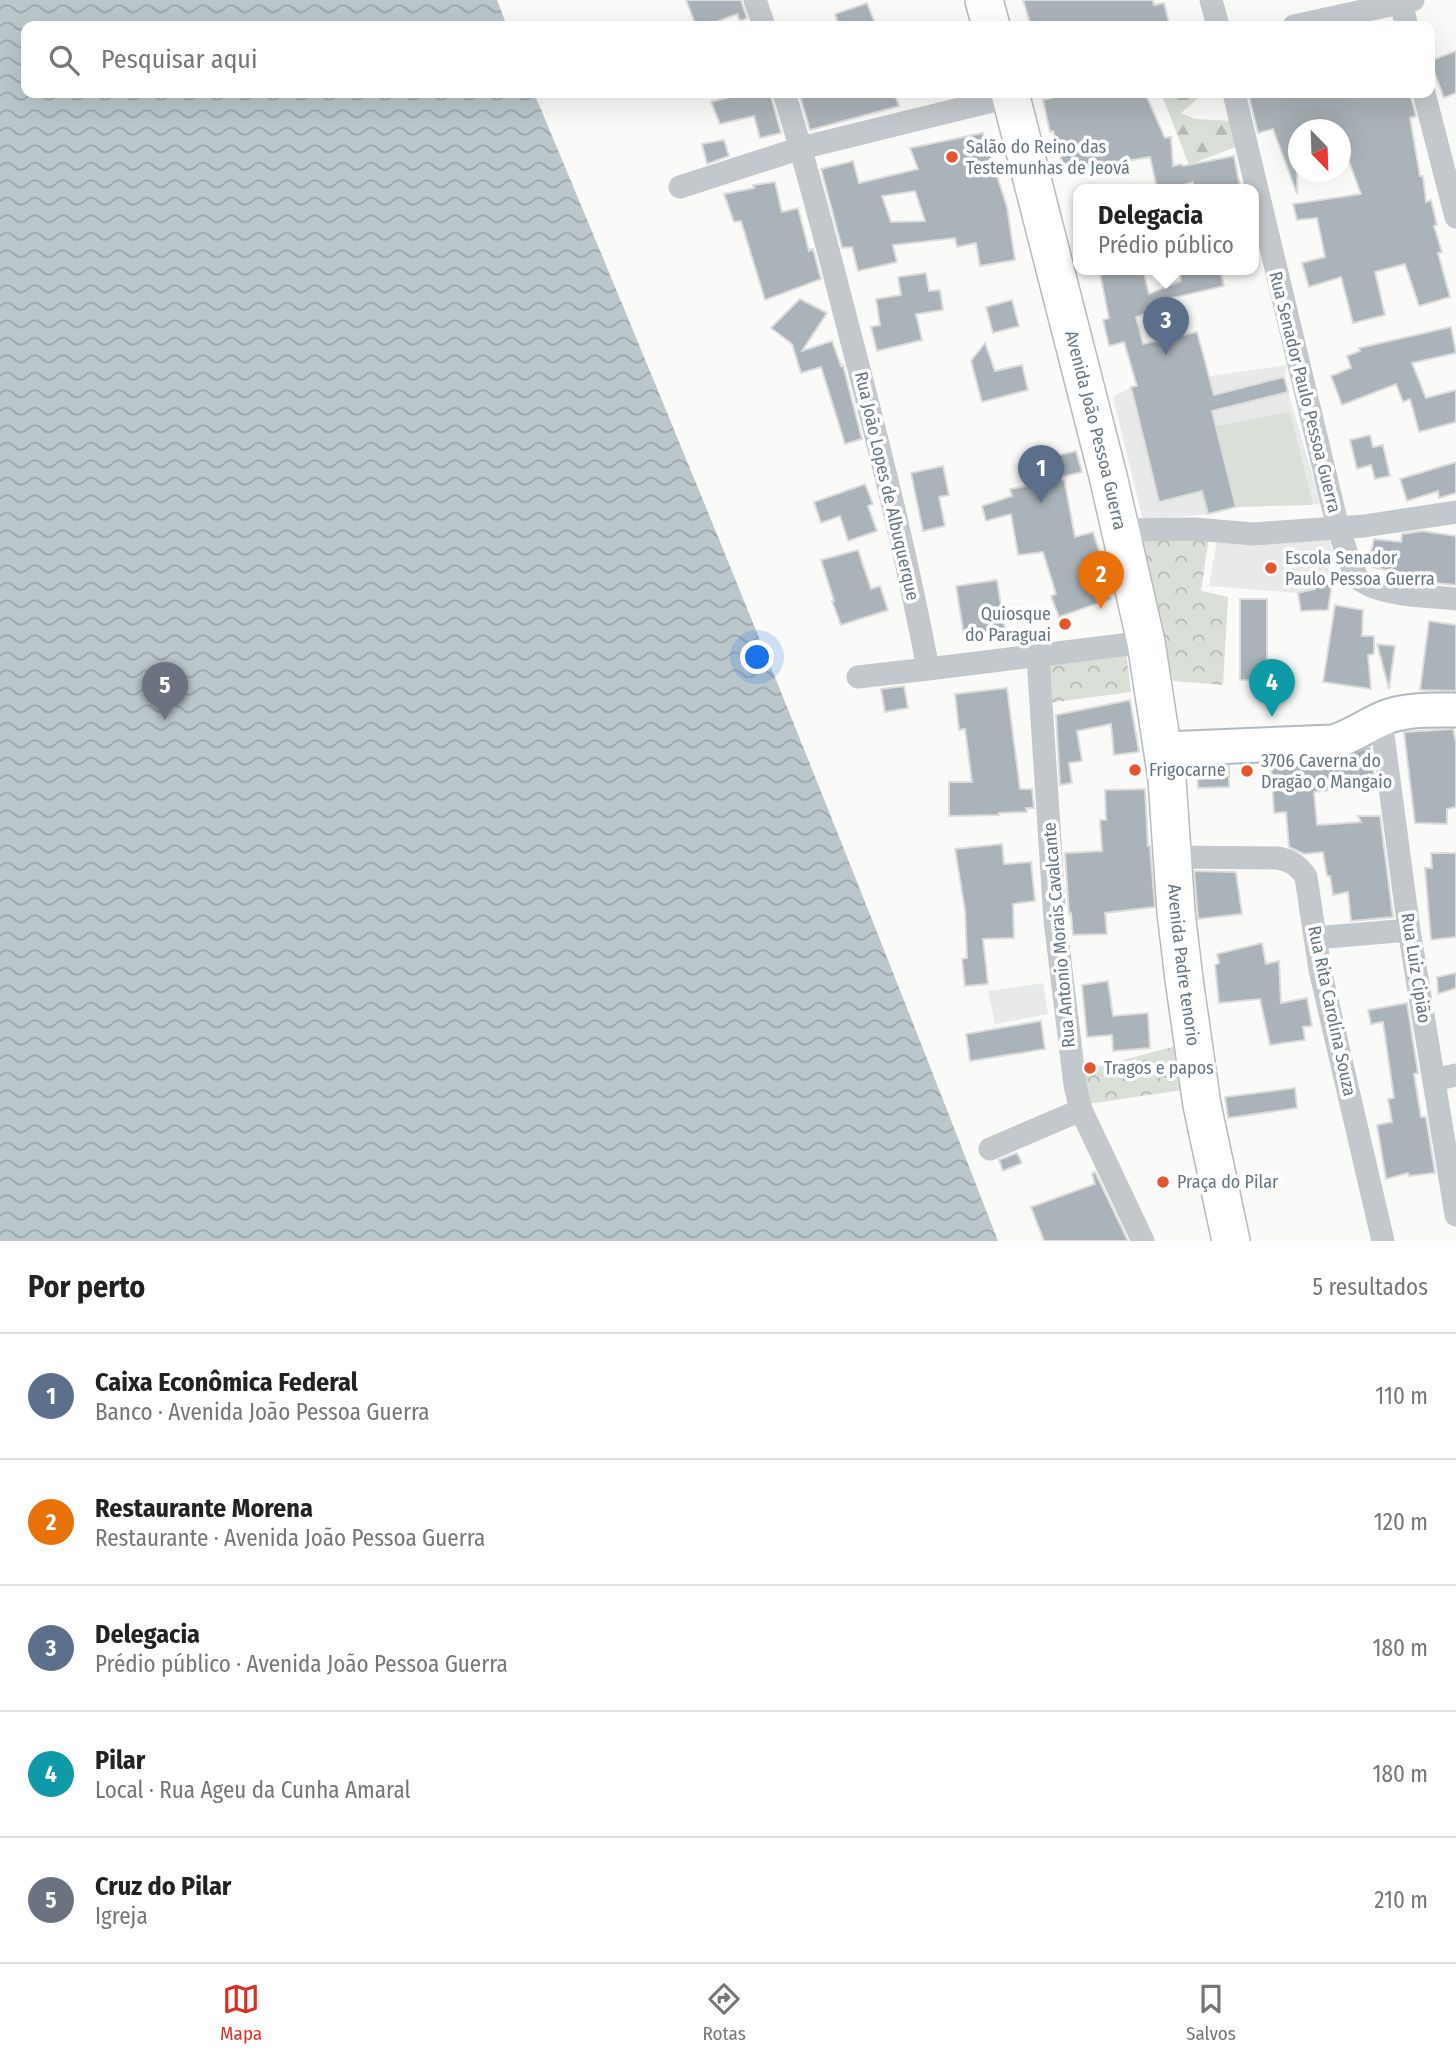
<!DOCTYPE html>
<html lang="pt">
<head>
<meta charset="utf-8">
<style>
  :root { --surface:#fff; --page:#f2f2f2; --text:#222; --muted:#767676; --line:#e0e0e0; --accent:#d93025 }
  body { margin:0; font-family:"Fira Sans Condensed",sans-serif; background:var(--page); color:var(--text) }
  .compass { position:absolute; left:1288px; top:119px; width:63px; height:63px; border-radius:50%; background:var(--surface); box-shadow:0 7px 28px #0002; rotate:157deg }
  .you { position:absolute; left:758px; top:658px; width:24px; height:24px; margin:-18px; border:5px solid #fff; border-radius:50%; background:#1a73e8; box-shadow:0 0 0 10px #1a73e833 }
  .badge { display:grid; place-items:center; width:46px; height:46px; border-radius:50%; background:var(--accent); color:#fff; font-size:23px; font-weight:700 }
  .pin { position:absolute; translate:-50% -58px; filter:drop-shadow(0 2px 4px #0008) }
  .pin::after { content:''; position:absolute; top:37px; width:24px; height:21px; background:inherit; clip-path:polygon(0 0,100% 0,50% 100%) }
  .popup { position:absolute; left:1073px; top:184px; width:186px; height:91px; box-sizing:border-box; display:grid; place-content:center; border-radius:14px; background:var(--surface); filter:drop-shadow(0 2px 5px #0005); font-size:23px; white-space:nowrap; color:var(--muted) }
  .popup b { font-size:26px; color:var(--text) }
  .popup::after { content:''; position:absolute; left:50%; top:100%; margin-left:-14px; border:14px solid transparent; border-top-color:var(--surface) }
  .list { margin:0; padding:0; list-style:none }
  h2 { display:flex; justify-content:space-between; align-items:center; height:91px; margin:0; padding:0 28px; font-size:30px }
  h2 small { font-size:23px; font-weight:400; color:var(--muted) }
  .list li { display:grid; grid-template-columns:46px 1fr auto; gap:21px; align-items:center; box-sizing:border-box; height:126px; padding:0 28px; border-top:2px solid var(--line) }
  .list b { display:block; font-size:26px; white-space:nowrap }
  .list p { margin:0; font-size:23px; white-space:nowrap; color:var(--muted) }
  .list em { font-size:23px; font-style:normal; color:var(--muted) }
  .icon { flex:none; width:38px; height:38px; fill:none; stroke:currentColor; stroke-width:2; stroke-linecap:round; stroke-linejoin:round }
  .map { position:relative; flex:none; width:1456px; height:1241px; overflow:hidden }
  .search { position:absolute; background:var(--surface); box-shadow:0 7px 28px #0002; left:21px; right:21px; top:21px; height:77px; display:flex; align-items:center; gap:18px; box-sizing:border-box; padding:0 24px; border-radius:14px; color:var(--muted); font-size:26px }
  .sheet { height:721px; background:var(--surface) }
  nav { display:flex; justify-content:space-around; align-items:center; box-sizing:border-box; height:98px; border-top:2px solid var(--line); background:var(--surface); font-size:19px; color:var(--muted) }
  nav a { display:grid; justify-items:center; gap:4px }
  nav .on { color:var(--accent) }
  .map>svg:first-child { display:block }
  .built { fill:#e8e9e9 }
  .forest { fill:url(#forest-firs) }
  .park { fill:url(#park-crowns) }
  .pitch { fill:#dadfd7 }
  .water { fill:url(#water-waves) }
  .building { fill:#aab3b9; stroke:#dcdcda; stroke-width:2; fill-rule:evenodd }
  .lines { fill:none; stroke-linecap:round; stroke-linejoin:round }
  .secondary-casing { stroke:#b3babf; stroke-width:37 }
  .primary-casing { stroke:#b5babe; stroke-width:40 }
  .street { stroke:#c3c8cc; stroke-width:23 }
  .secondary { stroke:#fff; stroke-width:33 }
  .primary { stroke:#fff; stroke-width:37 }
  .poi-dot { fill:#e4572e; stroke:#fff; stroke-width:2.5 }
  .labels { text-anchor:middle; stroke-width:7; stroke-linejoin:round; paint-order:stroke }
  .poi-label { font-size:18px; fill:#657683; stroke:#fff; text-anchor:start }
  .street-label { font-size:18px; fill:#657683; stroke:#fff }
</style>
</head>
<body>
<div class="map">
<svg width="1456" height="1241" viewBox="0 0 1456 1241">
  <defs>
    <pattern id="forest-firs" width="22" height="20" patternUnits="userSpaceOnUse" patternTransform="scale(1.75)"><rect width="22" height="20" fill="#dadfd7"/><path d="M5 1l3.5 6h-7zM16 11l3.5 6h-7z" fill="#b4b9b4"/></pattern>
    <pattern id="park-crowns" width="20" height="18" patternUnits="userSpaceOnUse" patternTransform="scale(1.75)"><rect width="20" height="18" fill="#dadfd7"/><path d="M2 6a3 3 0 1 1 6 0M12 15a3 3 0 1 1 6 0" fill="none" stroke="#b4b9b4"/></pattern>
    <pattern id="water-waves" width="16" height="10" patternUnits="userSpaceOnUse" patternTransform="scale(1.75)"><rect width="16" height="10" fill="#bbc7cb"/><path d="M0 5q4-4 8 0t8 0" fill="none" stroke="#9ca6aa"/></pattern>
  </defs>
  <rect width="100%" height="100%" fill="#fafaf8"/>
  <path class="built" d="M1287 365 1284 377 1288 392 1321 504 1236 507 1208 514 1143 520 1113 397 1132 387Z
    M1324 519 1332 551 1324 595 1209 586 1219 529Z
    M1043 983 1048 1014 995 1024 988 991Z"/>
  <path class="forest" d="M1161 93H1204L1181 113 1195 119 1234 121 1243 144 1189 165Z"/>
  <path class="park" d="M1210 530 1201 591 1228 597 1223 685 1173 681 1130 536Z
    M1126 651 1131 692 1048 703 1043 662Z
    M1184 1044 1190 1089 1080 1105 1074 1073Z"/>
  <path class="pitch" d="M1290 412 1313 505 1236 507 1216 426Z"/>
  <path class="water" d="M0 0H497L507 26H26V93H534C694 473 849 856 998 1241H0Z"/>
  <path class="building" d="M686 0H741L747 18 740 21 737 14 706 26H696Z
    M1023 0H1153L1154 5 1164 3 1169 23 1154 26H1031Z
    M867 3 876 26H839L835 14Z
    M1456 51V93L1444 98 1430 61Z
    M745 93H770L781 133 760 138 754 116 720 124 711 102Z
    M799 93H894L899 106 810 130Z
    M1072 93H1145L1165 138 1171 137 1173 166 1181 164 1183 166 1234 156 1240 187 1194 189 1193 182 1171 189H1157L1150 157 1065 172 1053 131 1050 132 1043 100Z
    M1248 93H1410L1416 116 1410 118 1420 176H1423L1426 202 1431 200 1437 225 1434 226 1442 252 1438 253 1450 297 1419 306 1405 264 1375 272 1385 315 1353 323 1341 277 1309 287 1302 263 1325 257 1317 218 1297 220 1293 204 1361 194 1348 159 1340 160V130H1298L1297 194 1273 129 1258 133Z
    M983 133 1007 207 1015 260 980 266 976 243 957 247 955 238 893 245 897 262 858 271 852 247 842 248 821 169 853 161 859 183 918 169 910 148ZM915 191 925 221 891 222 882 196Z
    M724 140 729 156 707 164 702 144Z
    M775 182 782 212 798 208 809 251 813 249 821 279 765 300 741 221 734 222 724 194 754 188 753 185Z
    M1099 269H1143L1149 294 1181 281 1180 269H1220L1224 286 1168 299 1169 304 1136 317 1143 344 1197 332 1214 395 1284 377 1288 392 1212 411 1236 507 1208 514 1202 491 1159 502 1131 387 1137 386 1124 342 1109 346 1103 320 1109 318Z
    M926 273 929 291 940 290 943 310 916 314 922 340 877 351 871 327 880 325 876 299 901 295 898 277Z
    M800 299 827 313 802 351 832 341 841 366 843 365 844 369 862 439 845 444 821 367 801 373 792 344 771 328Z
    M1012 300 1019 326 993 333 986 307Z
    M1451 327 1456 353 1412 363 1426 398 1456 390V422L1419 432 1410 399 1403 402 1396 384 1342 405 1331 376 1351 368 1347 356 1360 351 1359 348Z
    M985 343 995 371 1022 365 1028 390 982 402 971 361Z
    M1370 435 1373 447 1383 445 1390 476 1375 479 1371 465 1357 469 1350 440Z
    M1076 451 1082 472 1053 479 1047 458Z
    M1456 462V493L1439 498 1438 491 1407 501 1400 479Z
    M943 466 949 495 939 497 945 526 923 531 911 473Z
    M1064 479 1075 537 1093 532 1102 560 1097 562 1110 599 1059 617 1051 596 1056 594 1043 552 1018 555 1011 514 986 521 982 506 1012 496 1010 489Z
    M865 484 873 504 868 506 877 531 848 541 840 516 821 523 814 502Z
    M1422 531 1456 536V585L1417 581V577L1368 566 1374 539 1401 542 1402 534Z
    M858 550 871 589 880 586 888 610 841 625 832 601H834L821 560Z
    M1316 576 1333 577 1328 610 1301 611 1298 593 1315 589Z
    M997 580 1005 630 964 636 956 586Z
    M1240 599H1267V681L1240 680Z
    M1335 605 1363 610 1362 636H1374V654L1368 655 1371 689 1323 682Z
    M1429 621 1456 625V691L1420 690Z
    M1377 644 1395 646 1389 689Z
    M904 686 908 708 885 712 881 689Z
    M1007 688 1020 789H1032L1034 808H1026L1027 812 999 813V815L949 816V782H972L965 729 959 730 955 694Z
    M1130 700 1139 752 1114 755 1111 724 1077 731 1082 761 1069 763 1072 783 1060 785 1056 715Z
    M1453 729 1456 742V807L1447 809V824L1415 823 1404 732Z
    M1370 746 1375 784 1314 792 1317 825 1361 822 1358 816H1380L1393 917 1351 921 1348 892 1333 895 1330 876H1327L1323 852 1304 854 1289 847 1286 812 1274 813 1271 764 1334 761Z
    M1229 766V787L1198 788 1197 767Z
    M1145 789 1148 846H1150L1155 907 1105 913 1107 934 1073 935 1071 913 1069 914 1065 853 1102 851 1100 820H1106L1105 790Z
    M1002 844 1004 864 1031 862 1035 901 1013 904 1014 938 983 939 988 984 965 986 962 959 967 958 965 910 955 849Z
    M1431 853H1456V937L1431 940 1425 868H1432Z
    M1194 871 1236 872 1242 914 1198 919Z
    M1262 943 1266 964 1279 961 1281 1003 1307 998 1312 1026 1303 1027 1305 1040 1270 1045 1260 999 1219 1003 1215 965 1219 963 1217 954Z
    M1456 973V988L1438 994 1437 977Z
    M1108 981 1113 1016 1148 1013 1150 1048 1113 1051 1112 1035 1087 1037 1082 985Z
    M1407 1003 1418 1073 1414 1074 1421 1117H1426L1435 1173 1409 1176 1408 1173 1386 1179 1377 1125 1392 1122 1388 1099 1394 1098 1383 1022 1371 1024 1368 1010Z
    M1041 1021 1045 1049 970 1061 966 1034Z
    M1295 1088 1297 1108 1228 1118 1225 1097Z
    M1017 1153 1022 1163 1003 1171 999 1160Z
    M1095 1172 1128 1241H1044L1031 1207 1095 1184 1092 1174Z"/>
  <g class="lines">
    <g class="secondary-casing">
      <path id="secondary" d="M1164 749 1333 742C1354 736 1369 723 1389 716 1410 709 1434 710 1456 710"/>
    </g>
    <g class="primary-casing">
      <g id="primary">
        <path d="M984 0 991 26"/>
        <path id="s1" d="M1010 93 1108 476 1146 642 1167 779 1176 912 1184 979 1202 1105 1231 1241"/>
      </g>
    </g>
    <path class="street" d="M755 0 764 26
      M1211 0 1218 26
      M1400 0 1407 26
      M1294 26 1413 0
      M784 93C808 169 827 246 847 323 877 438 906 552 928 669L1146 642
      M1234 93 1338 528C1344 543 1348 562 1356 575 1369 596 1433 596 1456 599
      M1424 93 1456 217
      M680 187 801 148 1021 94
      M1121 530 1195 529 1253 534 1364 526 1456 512
      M1038 657 1055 920 1075 1085 1081 1110 1143 1241
      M858 677 928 669
      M1381 720 1409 930 1456 1215
      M1172 857 1278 858C1291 861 1298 865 1306 877L1320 970 1383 1241
      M1315 938 1409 930
      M1435 1080 1456 1075
      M990 1149 1081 1110"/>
    <use href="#secondary" class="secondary"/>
    <use href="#primary" class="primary"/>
  </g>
  <g class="poi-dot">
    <circle cx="952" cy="157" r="7"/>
    <circle cx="1271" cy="568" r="7"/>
    <circle cx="1065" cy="624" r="7"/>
    <circle cx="1135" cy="770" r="7"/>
    <circle cx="1247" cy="771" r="7"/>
    <circle cx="1090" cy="1068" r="7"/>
    <circle cx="1163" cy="1182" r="7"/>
  </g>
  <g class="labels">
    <g class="poi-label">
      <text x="966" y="153">Salão do Reino das<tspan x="966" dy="21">Testemunhas de Jeová</tspan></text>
      <text x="1285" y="564">Escola Senador<tspan x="1285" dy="21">Paulo Pessoa Guerra</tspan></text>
      <text x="1051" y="620" text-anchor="end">Quiosque<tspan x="1051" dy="21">do Paraguai</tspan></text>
      <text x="1261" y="767">3706 Caverna do<tspan x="1261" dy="21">Dragão o Mangaio</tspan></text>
      <text x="1149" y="776">Frigocarne</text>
      <text x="1104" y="1074">Tragos e papos</text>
      <text x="1177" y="1188">Praça do Pilar</text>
    </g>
    <g class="street-label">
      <text transform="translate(1305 392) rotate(76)" y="6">Rua Senador Paulo Pessoa Guerra</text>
      <text dy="6" stroke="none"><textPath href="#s1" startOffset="348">Avenida João Pessoa Guerra</textPath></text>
      <text transform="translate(887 486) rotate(77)" y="6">Rua João Lopes de Albuquerque</text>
      <text transform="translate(1059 935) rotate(-95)" y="6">Rua Antonio Morais Cavalcante</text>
      <text dy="6" stroke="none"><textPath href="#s1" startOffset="891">Avenida Padre tenorio</textPath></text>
      <text transform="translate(1416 968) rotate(81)" y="6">Rua Luiz Cipião</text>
      <text transform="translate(1332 1011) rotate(78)" y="6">Rua Rita Carolina Souza</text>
    </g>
  </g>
</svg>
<svg class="compass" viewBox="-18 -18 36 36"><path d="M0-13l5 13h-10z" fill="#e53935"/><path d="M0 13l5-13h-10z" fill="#767676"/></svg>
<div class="you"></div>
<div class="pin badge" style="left:1041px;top:503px;background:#5c6f8a">1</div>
<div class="pin badge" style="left:1101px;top:609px;background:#e8710a">2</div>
<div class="pin badge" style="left:1166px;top:355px;background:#5c6f8a">3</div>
<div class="popup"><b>Delegacia</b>Prédio público</div>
<div class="pin badge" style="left:1272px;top:717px;background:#0f9aa8">4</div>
<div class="pin badge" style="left:165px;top:720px;background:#6b7280">5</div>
<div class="search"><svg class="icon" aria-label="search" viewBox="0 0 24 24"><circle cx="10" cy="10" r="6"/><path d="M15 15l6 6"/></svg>Pesquisar aqui</div>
</div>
<section class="sheet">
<h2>Por perto<small>5 resultados</small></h2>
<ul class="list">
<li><span class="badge" style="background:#5c6f8a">1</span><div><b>Caixa Econômica Federal</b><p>Banco · Avenida João Pessoa Guerra</p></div><em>110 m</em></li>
<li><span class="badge" style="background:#e8710a">2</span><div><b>Restaurante Morena</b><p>Restaurante · Avenida João Pessoa Guerra</p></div><em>120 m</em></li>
<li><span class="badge" style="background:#5c6f8a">3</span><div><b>Delegacia</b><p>Prédio público · Avenida João Pessoa Guerra</p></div><em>180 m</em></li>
<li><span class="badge" style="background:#0f9aa8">4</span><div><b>Pilar</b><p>Local · Rua Ageu da Cunha Amaral</p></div><em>180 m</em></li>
<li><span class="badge" style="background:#6b7280">5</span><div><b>Cruz do Pilar</b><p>Igreja</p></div><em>210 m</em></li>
</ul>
</section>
<nav>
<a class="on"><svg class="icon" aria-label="map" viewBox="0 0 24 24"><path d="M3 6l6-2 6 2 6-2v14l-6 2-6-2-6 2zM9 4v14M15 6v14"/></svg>Mapa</a>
<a><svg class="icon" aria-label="directions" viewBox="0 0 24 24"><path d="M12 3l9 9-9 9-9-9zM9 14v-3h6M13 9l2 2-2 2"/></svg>Rotas</a>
<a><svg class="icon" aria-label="saved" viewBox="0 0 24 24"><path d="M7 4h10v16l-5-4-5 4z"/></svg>Salvos</a>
</nav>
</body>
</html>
